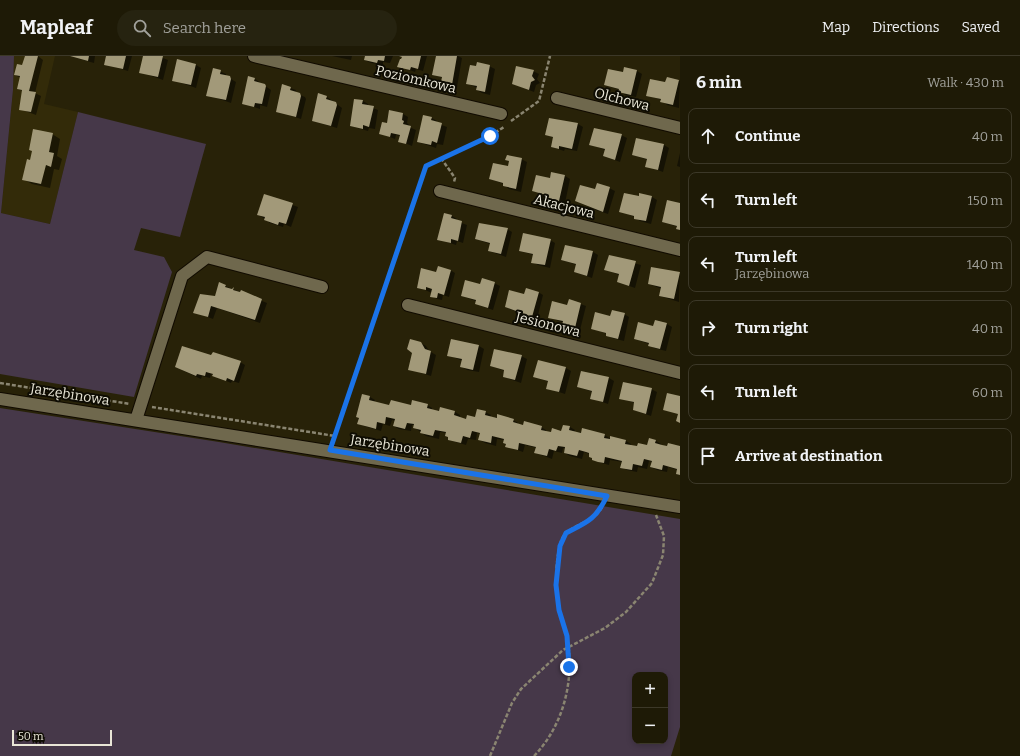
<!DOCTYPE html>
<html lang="en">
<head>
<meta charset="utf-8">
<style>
  :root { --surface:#1e1a06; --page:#262310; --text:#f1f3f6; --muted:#a1a19b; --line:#3c3828 }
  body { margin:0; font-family:Bitter,serif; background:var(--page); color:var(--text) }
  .controls { position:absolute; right:12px; bottom:12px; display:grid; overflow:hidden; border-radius:8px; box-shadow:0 2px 6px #0003 }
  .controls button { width:36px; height:36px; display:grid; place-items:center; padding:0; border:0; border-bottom:1px solid var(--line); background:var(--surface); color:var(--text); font:20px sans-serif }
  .scale { position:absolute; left:12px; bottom:10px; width:100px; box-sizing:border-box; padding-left:4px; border:2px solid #e9e6d7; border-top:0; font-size:11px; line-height:14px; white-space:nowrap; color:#e9e6d7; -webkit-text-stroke:3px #0e0c03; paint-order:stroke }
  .stop { position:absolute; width:12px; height:12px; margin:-9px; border:3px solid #1a73e8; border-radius:50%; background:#fff }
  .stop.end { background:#1a73e8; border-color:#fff; box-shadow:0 1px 4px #0008 }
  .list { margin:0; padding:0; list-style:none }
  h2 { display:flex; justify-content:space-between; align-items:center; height:52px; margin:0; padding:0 16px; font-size:17px }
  h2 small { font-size:13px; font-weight:400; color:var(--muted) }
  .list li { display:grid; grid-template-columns:26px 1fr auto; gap:12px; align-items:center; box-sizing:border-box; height:56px; margin:0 8px 8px; padding:0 8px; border:1px solid var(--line); border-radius:8px }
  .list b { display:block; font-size:15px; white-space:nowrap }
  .list p { margin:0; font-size:13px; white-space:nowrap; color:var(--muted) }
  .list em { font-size:13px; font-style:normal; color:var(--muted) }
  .icon { flex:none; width:22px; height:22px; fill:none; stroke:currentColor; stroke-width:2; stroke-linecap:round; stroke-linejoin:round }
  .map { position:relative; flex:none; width:680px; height:700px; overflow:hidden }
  header { display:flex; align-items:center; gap:24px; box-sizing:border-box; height:56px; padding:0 20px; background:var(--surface); border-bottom:1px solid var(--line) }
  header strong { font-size:19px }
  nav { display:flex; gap:22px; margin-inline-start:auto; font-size:14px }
  .search { width:280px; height:36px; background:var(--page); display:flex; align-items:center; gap:10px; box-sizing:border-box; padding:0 14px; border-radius:22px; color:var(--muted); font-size:15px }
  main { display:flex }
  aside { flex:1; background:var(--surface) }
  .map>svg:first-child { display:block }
  .built { fill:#332b09 }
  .green { fill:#463849; fill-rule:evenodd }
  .shadow { fill:#0007 }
  .building { fill:#a29979 }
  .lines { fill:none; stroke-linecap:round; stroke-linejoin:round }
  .minor-casing { stroke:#110b00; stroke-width:14 }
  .path { stroke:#8a8571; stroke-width:2.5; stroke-dasharray:4 2; stroke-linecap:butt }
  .minor { stroke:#6f684d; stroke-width:12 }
  .route { stroke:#1a73e8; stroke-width:5 }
  .labels { text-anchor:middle; stroke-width:4; stroke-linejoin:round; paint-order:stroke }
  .street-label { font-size:14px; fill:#e9e6d7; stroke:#0e0c03 }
</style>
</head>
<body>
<header>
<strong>Mapleaf</strong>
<div class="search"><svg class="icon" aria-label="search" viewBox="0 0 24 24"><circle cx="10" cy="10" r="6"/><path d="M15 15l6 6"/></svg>Search here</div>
<nav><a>Map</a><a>Directions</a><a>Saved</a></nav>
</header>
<main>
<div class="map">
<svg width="680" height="700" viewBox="0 0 680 700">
  <rect width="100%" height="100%" fill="#282208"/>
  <path class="built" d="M14 0H55L44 48 78 56 50 168 1 157 13 34Z"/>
  <path class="green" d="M0 0H14L13 34 1 157 50 168 78 56 206 88 180 181 141 172 134 194 164 201 172 216 134 341 0 318Z
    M0 352 219 386 680 463V671L671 700H0ZM635 619H665V685H635Z"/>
  <path class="shadow" d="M26 0H38L43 4 35 37 41 40 36 59 20 53 23 35 18 33 21 22 15 19 23 10Z
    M70 0H95L94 7Z
    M107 0H132L128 15 105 8Z
    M144 0H158L168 4 163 24 140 16Z
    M332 0H352L351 4Z
    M366 0H393L390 7 383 6V9L371 7 365 4Z
    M401 0H427L423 15 416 13 415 16 399 10 403 1Z
    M437 0H458L462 2 457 31 447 29 442 26 443 22 433 18Z
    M196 9 201 12 196 32 173 24Z
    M489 10 495 13 490 39 482 37 477 34V32L467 27 477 11Z
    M214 13 226 18V20L236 26 231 47 208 39Z
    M533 15 539 18 537 23 540 27 536 29 534 36 519 30Z
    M637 15 642 18 636 41 625 39 620 34 605 29 624 18Z
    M668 22 680 25 679 52 667 49 662 44 647 39 666 27Z
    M255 23 271 34 267 51 260 49V53L243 47Z
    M290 32 296 34 295 37 305 41 306 43 301 63 277 55Z
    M327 41 342 52 337 72 313 65Z
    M355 44 363 45 368 48V50L378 54 375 73 369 72 368 75 351 70Z
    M403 58 408 61 407 67 409 69V71L416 74 412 90 400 85 401 80 396 79 395 83 380 77 388 68Z
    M432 62 437 65 436 67 447 71 443 89 437 88 436 92 418 86Z
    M578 68 583 71 577 95 565 93 564 95 552 91 554 82 546 78Z
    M52 78 60 83 57 100 62 103 59 114 54 113 50 132 32 128 23 123 31 105Z
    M621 79 627 82 620 106 604 100 605 94 590 88Z
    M637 84 664 89 669 92 663 116 647 110 648 104 633 99Z
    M680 97V111L677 110Z
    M521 103 527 106 521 136 509 133 504 128 490 123 509 112 510 106 507 104Z
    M565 120 570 123 565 147 552 144 547 140 533 135 551 123Z
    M609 132 615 135 608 158 596 154 576 145 596 134Z
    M265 139 298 151 291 171 284 168 283 171 270 167 258 158Z
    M652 141 657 144 651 168 640 165 635 161 620 155Z
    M680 148V174L678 171 663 166Z
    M452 160 457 163 456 165 467 169 463 187 457 185 456 189 438 183Z
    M507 173 512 176 506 201 489 195 490 188 476 183Z
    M550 184 555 187 550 212 538 209 533 206 534 199 520 195Z
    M593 196 598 199 592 222 575 216 577 209 562 204Z
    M609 200 641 209 635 232 618 226 619 219 605 213Z
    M450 214 455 217 449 241 443 239 442 244 437 243 432 240V237L418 231 437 217Z
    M680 217 679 246 660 240 662 233 649 228Z
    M494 227 500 230 493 254 481 250 476 247V245L462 240 481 229Z
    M220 228 267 247 260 267 217 252 213 263 195 256 215 241Z
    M538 236 543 239 537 263 525 260 506 251 525 239Z
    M569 244 586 250 580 274 569 271 564 268V267L549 261 568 250Z
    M624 258 629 261 624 285 612 282 607 279V278L593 272 611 262Z
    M667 268 672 271 666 295 654 292 649 288 635 283 654 271Z
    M421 287 426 290 429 295 436 299 431 320 409 313Z
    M479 290 484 293 479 316 467 314 462 311 463 305 448 299Z
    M521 300 527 303 521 327 504 321 505 315 491 310Z
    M240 306 245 309 239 327 232 325 231 327 211 318 210 322 202 320 201 323 182 314Z
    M538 306 566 312 571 315 565 338 547 332 549 326 534 320Z
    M609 322 614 325 608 348 591 342 593 336 578 331Z
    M651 333 657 336 651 360 634 354 635 347 620 342Z
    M362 340 370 341 375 344 374 346 390 350 427 349 432 352V354L440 356 441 353 455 356 460 359V362L467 364 476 362 485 356 491 359 490 361 513 364 518 367V369L541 371 546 374V376L552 377 562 376 570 371 575 374 574 376 604 379 611 383 626 385 631 388 630 390H647L649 383 656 385 661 388V390L680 391V419L677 418 678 414 668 411 667 416 657 414 651 411 653 406 649 405 647 413 638 411 637 416 627 414 622 411 623 406 610 404 609 409 598 406 593 403 590 398 584 396 582 403 570 400 565 397 566 393 563 392 562 397 554 395 552 403 536 397 537 392 525 389 523 396 506 390 505 384 497 383 496 390 485 387 480 384 481 378 477 377 476 384 468 383 466 389 449 384V381L447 377 440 376 439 383 426 380 414 371 415 369H412L411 375 399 373 394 370 396 365 392 364 390 370 383 368 381 375 364 370 358 367Z"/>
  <path class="building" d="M25 0H38L29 35 36 36 31 56 19 54 22 34 17 33 20 20 14 19 17 8 22 9Z
    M70 0H89L88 5Z
    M106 0H126L123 13 104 9Z
    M143 0H163L158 21 139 17Z
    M365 0H385L384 5 378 4 377 7 364 4Z
    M399 0H421L418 13 411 11 410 14 397 11 400 3H401L402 1Z
    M436 0H457L452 29 441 26 442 21 432 19Z
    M177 3 196 8 191 29 172 25Z
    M477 6 490 9 485 36 476 34 477 30 466 28 470 9 476 10Z
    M516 10 534 14 532 20 535 24 531 26 529 34 512 28Z
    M624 11 637 14 631 39 618 36 619 33 604 29 608 13 623 16Z
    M213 12 221 14 220 18 230 20 231 23 226 44 206 40Z
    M248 20 255 22 254 25 265 28 266 30 262 48 255 47 254 51 242 48Z
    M667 21 679 24 673 49 660 46 661 43 646 40 650 23 665 26Z
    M282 28 291 31 290 34 300 37 301 40 296 61 276 56Z
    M318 37 327 40 326 43 336 46 337 49 331 70 312 65Z
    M354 43 363 44 362 48 374 50 369 71 363 69V73L350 70Z
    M389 54 403 57 402 64 404 65 403 68 411 70 406 88 398 86 400 79 391 77 390 81 379 78 382 66 387 67Z
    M423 59 432 61 431 64 442 67 437 87 432 85 431 89 417 86Z
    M549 62 578 67 572 93 559 90V93L551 91 553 81 545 79Z
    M594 72 622 78 615 104 603 100 605 93 589 89Z
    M33 73 53 77 49 96 54 97 51 111 46 109 41 128 22 124 27 103 30 104 32 95 29 94Z
    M636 82 664 88 658 114 645 111 647 103 632 99Z
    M507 99 522 102 516 133 503 130V127L489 123 493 107 508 110 509 105 505 104Z
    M551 116 565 119 559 145 546 142V139L532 135 536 119 550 122Z
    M597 127 610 131 603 156 575 145 580 129 595 133Z
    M624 137 639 140V137L652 140 646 165 634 163V160L619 156Z
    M264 138 293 147 286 168 279 166 278 169 264 164 265 161 257 159Z
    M667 144 680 147V174L676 173 677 170 662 166Z
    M444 157 452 159 451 162 462 165 458 185 451 183V187L437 184Z
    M479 167 508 172 501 198 488 195 490 187 475 183Z
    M523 177 551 183 545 209 531 207 533 198 519 195Z
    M565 189 593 195 587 220 574 216 576 208 561 204Z
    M609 199 636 205 629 230 617 226 619 218 604 214Z
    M438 210 451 214 444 239 438 237 437 242 430 241 432 233 426 231V234L417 232 421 212 436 216Z
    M651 211 680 216 674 243 659 240 661 231 648 228Z
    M482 222 495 226 488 252 475 248 476 244 461 240 465 224 480 228Z
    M219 226 226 229 225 231 232 233 234 231 233 234 240 236 241 234 262 243 255 264 211 250 208 261 193 257 200 238 215 240Z
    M526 232 539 236 532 261 505 251 509 234 524 238Z
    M569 243 581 247 575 272 562 269 563 265 548 262 552 245 567 249Z
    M612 254 625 257 618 283 606 280V277L591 273 595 256 610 260Z
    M655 264 667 267 660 293 648 290 649 287 634 283 638 266 653 270Z
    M410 283 421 286 425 293 431 295 426 318 408 314 412 297 407 293Z
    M451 283 479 289 473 314 460 311 462 303 447 300Z
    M182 290 211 299 213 296 241 305 234 325 227 322 226 325 212 320 213 318 206 316 205 320 197 318 196 320 175 311Z
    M494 293 522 299 515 324 503 321 504 314 490 310Z
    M538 304 566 311 559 336 546 333 548 325 533 321Z
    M581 315 609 321 603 346 590 343 592 335 577 331Z
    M623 326 652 332 646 358 633 354 634 346 619 343Z
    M667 337 680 340V367L676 365 678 358 663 354Z
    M362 338 370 340 369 344 389 349 391 344 411 349 412 344 428 348 427 352 439 355 440 351 455 355 454 359 466 363 467 359 475 361 477 353 486 355 485 359 497 362V358L514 363 513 366 523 369 524 365 542 370 541 374 551 376 552 372 561 375 563 369 570 370 569 374 581 377 582 372 605 378 604 382 610 383V380L626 384 625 388 637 390 638 387 647 389 649 382 656 384 655 387 662 389 667 390 668 387 680 390V419L676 418 677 413 663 409 662 414 650 411 652 405 644 403 642 410 633 408 632 414 620 412 622 405 605 401 604 407 598 406 600 398 598 406 592 404V402L589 401V397L586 396 579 394 577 400 564 397 565 391 558 390 556 395 549 393 547 400 534 397 536 391 519 387 518 394 505 391 506 388 503 387 504 383 492 380 491 387 478 384 480 377 472 375 470 382 463 380 461 387 448 384V381L445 380 446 376 435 374 433 380 420 377 421 374 413 372 414 368 407 367 405 373 393 370 395 363 386 361 385 368 377 366 376 373 369 371 357 368 359 362 356 361Z"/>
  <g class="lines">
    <g class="minor-casing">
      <path id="minor" d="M254 0 501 58
        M557 42 680 72
        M440 135 680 194
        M408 249 680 317
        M0 343 680 451
        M136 364 182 220 207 201 322 231"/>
    </g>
    <path class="path" d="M511 65 539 45 550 0
      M441 102 455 122 454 126
      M0 327 130 348
      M152 351 335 380
      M333 384 426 110 490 80 504 71
      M490 700 512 647 521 633 563 594 605 572 626 556 652 527 663 499 664 480 656 459
      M534 700C564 669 575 623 567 581 565 571 561 562 559 552 555 531 555 506 561 485 567 468 594 468 602 451"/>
    <use href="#minor" class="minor"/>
  </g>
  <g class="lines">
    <path class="route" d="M490 80 426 110 330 394 607 440C596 463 588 466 566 477L560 490 556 529 559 554 567 580 569 611"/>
  </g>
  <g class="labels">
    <g class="street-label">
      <text transform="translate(416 23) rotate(13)" y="5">Poziomkowa</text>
      <text transform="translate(622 43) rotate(14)" y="5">Olchowa</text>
      <text transform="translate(564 150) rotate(14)" y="5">Akacjowa</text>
      <text transform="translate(548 268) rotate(14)" y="5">Jesionowa</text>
      <text transform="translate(70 338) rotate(9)" y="5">Jarzębinowa</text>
      <text transform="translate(390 389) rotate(9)" y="5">Jarzębinowa</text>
    </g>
  </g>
</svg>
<div class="controls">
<button>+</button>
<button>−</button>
</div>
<div class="scale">50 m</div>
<div class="stop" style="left:490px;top:80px"></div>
<div class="stop end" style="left:569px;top:611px"></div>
</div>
<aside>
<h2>6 min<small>Walk · 430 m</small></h2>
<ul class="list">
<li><svg class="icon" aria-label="ahead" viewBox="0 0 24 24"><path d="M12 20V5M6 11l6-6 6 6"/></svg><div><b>Continue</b></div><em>40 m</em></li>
<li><svg class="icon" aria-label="left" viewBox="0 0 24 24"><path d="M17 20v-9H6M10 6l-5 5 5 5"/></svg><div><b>Turn left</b></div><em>150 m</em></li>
<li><svg class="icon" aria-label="left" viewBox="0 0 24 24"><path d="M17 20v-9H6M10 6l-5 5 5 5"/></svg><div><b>Turn left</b><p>Jarzębinowa</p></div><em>140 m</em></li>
<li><svg class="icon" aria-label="right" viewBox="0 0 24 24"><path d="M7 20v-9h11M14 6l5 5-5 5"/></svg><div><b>Turn right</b></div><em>40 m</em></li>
<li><svg class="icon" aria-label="left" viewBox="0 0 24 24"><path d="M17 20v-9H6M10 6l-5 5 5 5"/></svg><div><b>Turn left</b></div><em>60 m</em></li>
<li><svg class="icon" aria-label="arrive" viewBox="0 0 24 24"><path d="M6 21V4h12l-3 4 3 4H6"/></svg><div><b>Arrive at destination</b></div></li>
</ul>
</aside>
</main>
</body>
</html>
